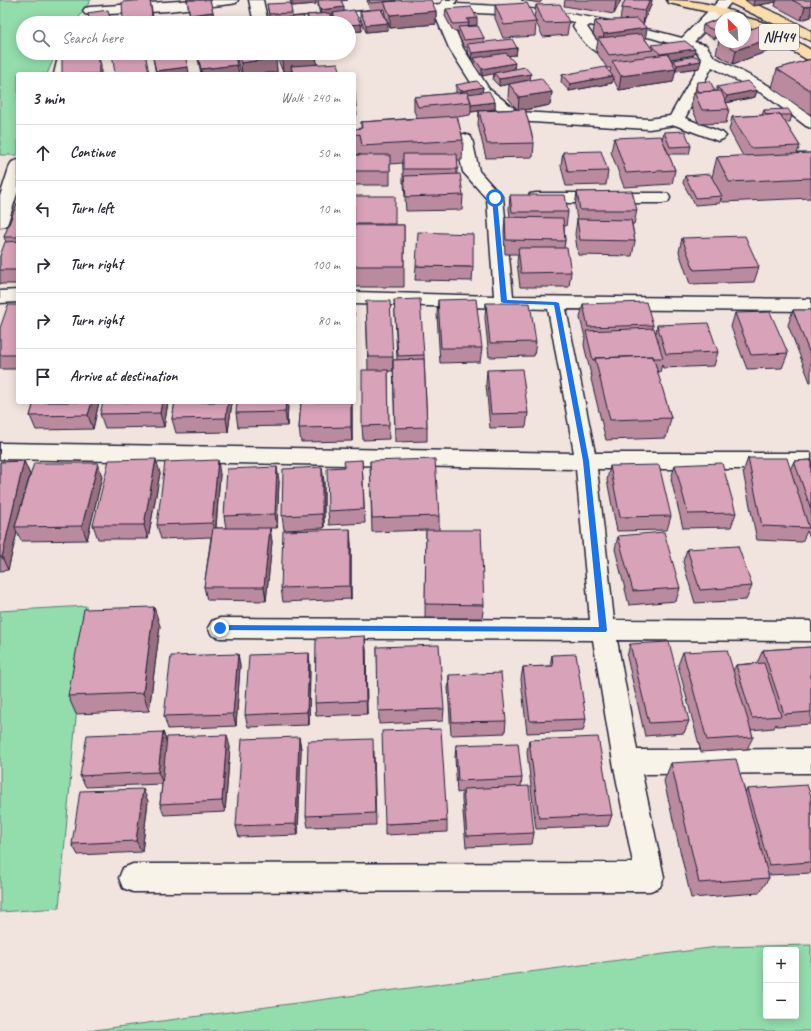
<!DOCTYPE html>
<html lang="en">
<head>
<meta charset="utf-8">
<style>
  :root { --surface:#fff; --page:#f7f7f7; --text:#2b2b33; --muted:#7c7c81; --line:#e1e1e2 }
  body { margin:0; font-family:Caveat,sans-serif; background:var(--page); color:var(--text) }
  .controls { position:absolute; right:12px; bottom:12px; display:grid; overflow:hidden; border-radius:4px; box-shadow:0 2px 10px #0003 }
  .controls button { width:36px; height:36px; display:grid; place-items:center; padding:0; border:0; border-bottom:1px solid var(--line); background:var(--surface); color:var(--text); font:20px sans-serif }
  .compass { position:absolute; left:715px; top:12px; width:36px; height:36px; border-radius:50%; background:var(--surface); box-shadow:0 2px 10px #0003; rotate:335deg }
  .stop { position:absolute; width:12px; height:12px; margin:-9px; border:3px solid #1a73e8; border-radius:50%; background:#fff }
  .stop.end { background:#1a73e8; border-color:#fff; box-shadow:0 1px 4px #0008 }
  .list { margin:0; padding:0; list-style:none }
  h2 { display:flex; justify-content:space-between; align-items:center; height:52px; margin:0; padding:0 16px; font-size:17px }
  h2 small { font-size:13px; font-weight:400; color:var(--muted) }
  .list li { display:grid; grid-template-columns:26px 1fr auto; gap:12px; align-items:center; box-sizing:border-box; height:56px; padding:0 16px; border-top:1px solid var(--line) }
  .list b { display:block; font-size:15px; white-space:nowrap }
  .list em { font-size:13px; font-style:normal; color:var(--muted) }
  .icon { flex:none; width:22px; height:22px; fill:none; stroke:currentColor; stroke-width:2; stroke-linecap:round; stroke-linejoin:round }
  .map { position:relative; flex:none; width:811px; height:1031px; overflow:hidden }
  .search { position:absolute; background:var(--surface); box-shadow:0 2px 10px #0003; left:16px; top:16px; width:340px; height:44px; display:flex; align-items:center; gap:10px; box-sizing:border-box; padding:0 14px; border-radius:22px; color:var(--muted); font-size:15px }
  .panel { position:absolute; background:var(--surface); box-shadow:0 2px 10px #0003; left:16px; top:72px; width:340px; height:332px; border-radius:4px }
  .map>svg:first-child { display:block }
  .green { fill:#93dcac; stroke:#5a7f74; fill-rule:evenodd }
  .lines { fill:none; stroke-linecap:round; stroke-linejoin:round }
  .minor-casing { stroke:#22223b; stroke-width:3 }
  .tertiary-casing { stroke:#22223b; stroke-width:3 }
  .trunk-casing { stroke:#22223b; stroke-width:3 }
  .minor { fill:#f7f3e8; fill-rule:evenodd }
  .tertiary { fill:#f7f3e8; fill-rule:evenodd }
  .trunk { fill:#faddab; fill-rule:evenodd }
  .wall { fill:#ba8b9e; stroke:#22223b }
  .shaded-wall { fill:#977181; stroke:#22223b }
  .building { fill:#d8a2b8; stroke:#22223b }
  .route { fill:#1a73e8 }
  .labels { text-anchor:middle; stroke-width:3.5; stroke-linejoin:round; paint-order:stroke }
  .shield { fill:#f7f3e8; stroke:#62616f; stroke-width:1 }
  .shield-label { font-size:15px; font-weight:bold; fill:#22223b }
</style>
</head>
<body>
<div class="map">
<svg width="811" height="1031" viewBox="0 0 811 1031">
  <rect width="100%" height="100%" fill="#f1e3de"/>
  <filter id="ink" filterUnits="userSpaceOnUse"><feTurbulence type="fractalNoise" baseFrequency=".025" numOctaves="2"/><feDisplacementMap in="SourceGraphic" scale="8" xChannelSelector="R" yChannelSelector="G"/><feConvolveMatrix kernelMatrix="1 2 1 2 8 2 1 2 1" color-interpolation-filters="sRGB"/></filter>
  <g filter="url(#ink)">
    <path class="green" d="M0 0H91L75 23H23V53H56L47 74H18V155H0Z
      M86 606 59 908 0 912V611Z
      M811 945V1031H87L717 947ZM766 950H796V1016H766Z"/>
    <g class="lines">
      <g class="minor-casing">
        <path id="minor" d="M195 0H238L236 3 231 4 168 11 90 15 85 14 83 11 85 8 90 7Z
          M249 0H263L268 23H254Z
          M443 0H457L454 4C534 6 605 17 682 38L712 7H722L724 10 722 13 694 42 706 45 714 57 775 89 811 116V128L806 126 765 95 712 67 685 118 723 133 726 136 723 139 718 141 713 139 675 125 649 129 515 121 510 119 479 95 449 48 435 15 436 13 322 23H270L272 20 277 19 441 4ZM450 12C493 13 535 16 576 22L573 26C592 55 598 58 632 50L634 47 632 44 627 43 604 45 596 40 587 27 590 25 652 38 696 51 702 60 670 116 649 119 519 112 489 89 463 48 449 15Z
          M59 53H73L68 74H54Z
          M464 134 470 136 472 139 479 171 503 198 513 296 811 299V311L566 309 595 453H811V469H597L614 620 811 621V641L617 640 637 750 811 749V773L642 774 664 877 660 887 650 891 133 892 123 888 119 878 123 868 133 864 633 863 613 762 593 640 220 638 212 635 208 628 212 621 220 618 590 620 576 469 0 459V443L574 453 548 309 354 304V292L494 296 487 199 463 172 456 139 458 136Z
          M18 160V191L8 222 6 226 0 227V196L10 165 12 162Z
          M536 193H662L668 194 670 198 668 202 662 203H536L530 202 528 198 530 194Z
          M18 290V302L0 303V291Z"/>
      </g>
      <g class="tertiary-casing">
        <path id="tertiary" d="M719 0H733L722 13H712L710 10Z"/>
      </g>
      <g class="trunk-casing">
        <path id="trunk" d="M667 0C697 0 715 5 743 15L744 17 765 23 811 50V60L806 59 755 29 745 25V18H726L713 13 669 3Z
          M728 0H746L787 18 811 31V41L730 3Z"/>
      </g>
      <use href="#minor" class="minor"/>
      <use href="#tertiary" class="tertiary"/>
      <use href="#trunk" class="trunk"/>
    </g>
    <path class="wall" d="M187 0H210L215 22 222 23H191Z
      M290 0H316V4L292 6Z
      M318 0H348L341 1 344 11 361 24 362 31 349 32V23H335L333 19V15L330 16 334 23H308L307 15 320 14 318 6Z
      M367 0H396V1L436 11V24L390 28 385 15 384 9H382L388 30 366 32 360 18V11L370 10Z
      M521 0H542L540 3Z
      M565 0H621L614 14 564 6Z
      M625 0H652L651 5 643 24 645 39 652 49V45L694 55 671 59 672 62 673 60 699 68 675 71 673 82 619 90 613 79 612 83 569 91 561 82 562 75 610 72 611 68H607L596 51 598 41 593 34 595 21 620 20 622 8Z
      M745 0H811V17L801 20 775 6 776 2 753 6Z
      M267 4 292 13V17L306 23H283V20H270Z
      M495 5 536 22 535 36 503 38 495 18Z
      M536 5 569 22 567 35 543 37 534 18Z
      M446 9 477 25 468 26 484 38V42L517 48 516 55H509L514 69 530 80 552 92 550 105 525 110 534 143 533 157 486 158 478 125 479 111 471 112 470 115 457 117 463 140 462 160H457V174L463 195 462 210 406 211 404 183H403V163L390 164V185H354V155H361H354V129H361V122L417 118 414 111V97L456 93V85L483 87 482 92 495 102V109L480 111 517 109 508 98 509 84 499 86 493 80 494 73 482 76 474 65V59H471L467 50V47H464L458 34V31H453L445 16Z
      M733 13 715 39 702 32 703 25Z
      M721 39V42H745L782 46 733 64 716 54 719 40Z
      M152 53H184L189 74H156Z
      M197 53H234L239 74H201Z
      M235 53H274L276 58 277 72 259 74H241Z
      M275 53H316L317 64 341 74H292V71L283 72Z
      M811 59V115L772 88 777 69Z
      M697 82 715 91H717V87L757 90 755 97 726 103 729 109 726 123 699 124 691 106 694 92H695Z
      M354 91 356 108 357 115H354Z
      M764 110 792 115 790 122H785L800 146 797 153H811V198L723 202 721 198 720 203 695 205 683 183 685 176 712 177 717 157 743 156 729 130 732 117 762 115Z
      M664 132 691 146 689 154H668L675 170 672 184 624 187 611 152 614 138 668 153 662 139Z
      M563 152 608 171 606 185 566 186 561 166Z
      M577 192 637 210 634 224H632L635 241 632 256 578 255 575 234 577 220 575 206Z
      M510 195 568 212 566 226H564L565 241 564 248 571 272 569 287H520L517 262 518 254H505L504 231 505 217H510L509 209Z
      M354 196 396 225H404V287H354Z
      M18 203V284H0V256L6 242 4 237Z
      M682 238 759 267 754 282 690 284 679 252Z
      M416 266 473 267 472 281 415 280Z
      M394 300 424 355 427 427V441L395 442 393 360H397L395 314Z
      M438 300 482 348 480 362 440 363 437 314Z
      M366 301 393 357V371H388L389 439 363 440 362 426 368 370Z
      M486 303 536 342 534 356 489 357 485 318Z
      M583 304 653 325V328L656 333 657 325 718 352 714 366 663 368 662 364 660 372H657L671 418 666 438 606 440 591 379 592 375H591L584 345 585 337 580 318Z
      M18 305V369H0V328Z
      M793 310H811V382H810L788 325Z
      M735 313 788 353 782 368 747 369 731 327Z
      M487 370 528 413 526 427 490 428 486 384Z
      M34 402H99L93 429 36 430 30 416Z
      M168 402 164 427 105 428 100 414Z
      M175 402H232L228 432 176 433 172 419Z
      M288 402 287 426 238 427 236 413Z
      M301 402H352V441L301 442 299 428Z
      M748 458 790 470 794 461 811 460V537H810L807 531 802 542 757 540 743 472Z
      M362 460 365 523 329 525 328 511 345 467Z
      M24 461 30 475 98 463 102 477 87 540 21 541 17 532 8 570 0 571V462Z
      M370 461 439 516V530L484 605 482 618H425L426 530 372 532Z
      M675 465 736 513 731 527 683 528 671 479Z
      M610 466 671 516 667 530 617 531 607 480Z
      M160 473 148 539H98L93 525Z
      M220 474 216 528H226L224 516 279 481 277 528H270L272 542 266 601 207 600 204 587 211 537 161 539 157 525Z
      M324 481V528L284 530 282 516Z
      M618 536 680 588 676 601 629 605 615 549Z
      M351 543V599L283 602 281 588Z
      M687 549 752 586 746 600 695 603 683 562Z
      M160 626 149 711 76 714 68 696Z
      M630 644 689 721 684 733 645 736 627 657Z
      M377 647 444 709 443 721 379 724Z
      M811 647V724L777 726 776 724 774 728 751 730 753 737 747 749 701 752 678 665 683 652 733 671 736 665 757 663 763 650Z
      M366 649 367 714 316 716 315 703Z
      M309 653 310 666 309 725 248 727 245 715Z
      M238 654 240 666 236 726 168 729 164 716Z
      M552 655 586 719 583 731 527 733 521 679 523 667 550 666Z
      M449 675 506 721 505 733 451 735 448 688Z
      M163 732 167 743 230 747 225 812 164 815 160 804 162 784 86 787 80 776Z
      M299 737 301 749 298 835 239 837 236 826Z
      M529 740 612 815 608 826 536 829 527 752Z
      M456 745 522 778 521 786 534 833 532 844 466 847 462 800V792L457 793 455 757Z
      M374 751 376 825 308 827 306 816Z
      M671 763 745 793 747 789 811 796V873L768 875 769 878 759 893 691 898 664 781Z
      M148 801 142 852 78 855 72 844Z
      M447 821V832L385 835V824Z"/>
    <path class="shaded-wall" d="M150 0 154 23H124L123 20Z
      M292 0H316V4L292 6Z
      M617 0H621L614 14 616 1Z
      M650 0H652L651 5 643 24 645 11Z
      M754 0H777L776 2 753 6Z
      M811 5V17L801 20 805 7Z
      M344 7V14L333 13V15L321 16 320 10Z
      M436 11V24L390 28V15Z
      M213 12 215 23H192L190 15Z
      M477 18V25L468 26 469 23 467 19Z
      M747 19 745 26V20Z
      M388 23V30L366 32V25Z
      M361 24 362 31 349 32V25Z
      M647 28 645 42 602 44 604 34Z
      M721 30V36L715 39 717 32Z
      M786 33 782 46 733 64 736 50Z
      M517 48 516 55 471 59 472 53Z
      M695 49 694 55 659 61 660 54Z
      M73 53H86L74 57Z
      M90 53H119L120 55 99 58 101 65V74H99Z
      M316 54 317 68 291 66 292 71 283 72 282 59Z
      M276 58 277 72 259 74H242L241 63Z
      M701 61 699 68 676 71 677 65Z
      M515 63 514 70 482 76V69Z
      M237 65 239 74H202L201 69Z
      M188 67 189 74H157L156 71Z
      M676 69 673 82 619 90 621 76Z
      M531 74 530 80 499 86V79Z
      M613 76 612 83 569 91 570 84Z
      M483 87 482 94 461 98V91Z
      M757 90 755 97 725 103 727 96Z
      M552 92 550 105 518 111 519 97Z
      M495 102V109L471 112V105Z
      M354 312 355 325 354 379Z
      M92 402H99L93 429 88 415Z
      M162 402H168L164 427 160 413Z
      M228 402H232L228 432 226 418Z
      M286 402H288L287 426 285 412Z
      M351 402H352V441L351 427Z
      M156 459 160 473 148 539 144 525Z
      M218 460 220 474 215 537 212 523Z
      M24 461 30 475 15 527 17 532 8 570 2 557Z
      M98 463 102 477 87 540 82 526Z
      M277 467 279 481 277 528 275 514Z
      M322 467 324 481V528L322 514Z
      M270 528 272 542 266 601 264 587Z
      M350 529 351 543V599L350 586Z
      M154 607 160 626 149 711 143 693Z
      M365 636 366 649 367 714 366 701Z
      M309 653 310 666 309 725 307 712Z
      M238 654 240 666 236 726 233 714Z
      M163 732 167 744 163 784 158 772Z
      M227 735 230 747 225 812 222 801Z
      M299 737 301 749 298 835 296 824Z
      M143 789 148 801 142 852 136 841Z"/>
    <path class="building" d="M146 0H150L152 17 123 20 122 2Z
      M187 0H210L213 12 190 15Z
      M318 0H341L344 7 320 10Z
      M369 0H396V1L370 3Z
      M405 0H431L436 11 390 15 384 2Z
      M625 0H650L645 11 622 8Z
      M792 0H811V5L805 7Z
      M290 3 292 13 269 14 267 4Z
      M527 3 536 22 504 25 495 5Z
      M560 4 569 22 544 23 536 5Z
      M471 7 477 18 467 19 469 23 453 24 446 9Z
      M381 9 388 23 366 25 360 11Z
      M108 10 111 23H90L88 13Z
      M354 10 361 24 349 25V23H338L333 13Z
      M329 13 334 23H310L307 15Z
      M733 13 744 18H721V30L717 32 703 25Z
      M303 16 306 23H285L283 18Z
      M279 19 281 23H256V22Z
      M637 19 647 28 604 34 595 21Z
      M251 20 253 23H231Z
      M172 21V23H159Z
      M221 22 222 23H211Z
      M769 23 786 33 736 50 722 42H745V31Z
      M478 26 484 38 464 40 458 27Z
      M641 34 653 50 609 55 598 38Z
      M512 39 517 48 472 53 467 44Z
      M685 41 695 49 660 54 652 45Z
      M87 53H98L99 74H62V56Z
      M112 53H145L149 73 141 74H115Z
      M152 53H184L188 67 156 71Z
      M198 53H227L199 56Z
      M227 53H234L237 65 201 69 198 56Z
      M237 53H274L276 58 241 63Z
      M279 53H316V54L282 59Z
      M506 53 515 63 482 69 474 58Z
      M668 54 676 69 621 76 612 61Z
      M696 56 701 61 677 65 673 60Z
      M811 59V91L777 69Z
      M338 63 341 74H293L291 66Z
      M525 67 531 74 499 79 494 73Z
      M605 67 613 76 570 84 562 75Z
      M541 78 552 92 519 97 509 84Z
      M477 81 483 87 461 91 456 85Z
      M710 81 715 91 698 92 696 88 697 82Z
      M748 81 757 90 727 96 717 87Z
      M354 91H355L356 108H354Z
      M489 91 495 102 471 105V102L468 94Z
      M721 91 729 109 702 110 694 92Z
      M467 92 471 102 418 107 414 97Z
      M525 109 534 143 487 144 479 111Z
      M788 109 792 115H781L780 114 766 115 764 110Z
      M780 114 800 146 751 148 732 117Z
      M457 116 463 140 362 146 360 134 354 135V129L362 128 361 122Z
      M685 131 691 146 670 147 664 132Z
      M661 136 675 170 626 173 614 138Z
      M601 151 608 171 568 172 563 152Z
      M811 153V178L729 182 717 157Z
      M403 154H457L458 169H403Z
      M354 155H390V171H354Z
      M460 174 463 195 406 197 404 176Z
      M710 174 722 196 696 198 685 176Z
      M632 191 637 210H580L577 192Z
      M510 195H565L568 212H512Z
      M354 196H395V224H354Z
      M17 203H18V237H4Z
      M505 217 563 218 565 241 506 240Z
      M577 219 631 220 635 241 580 240Z
      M354 225H404V266H354Z
      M418 232 473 234V267L416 266Z
      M745 236 759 267 694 270 682 238Z
      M18 241V270H0V256L5 242Z
      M518 248H567L571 272 521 273Z
      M420 299 424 355 398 356 394 300Z
      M476 299 482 348H441L438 300Z
      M366 301H390L393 357H368Z
      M646 302 653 325 588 327 583 304Z
      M486 303H530L536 342 490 343Z
      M8 305H18V355H0V328Z
      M793 310H811V357Z
      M770 312 788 353 751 355 735 313Z
      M708 323 718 352 666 354 657 325Z
      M654 328 663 358H653V356L595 358V360H593L586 331Z
      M653 356 671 418 610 420 595 358Z
      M424 359 427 427 395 428 393 360Z
      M522 369 528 413 491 414 487 370Z
      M362 370H388L389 425 362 426Z
      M34 402H92L88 415 30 416Z
      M103 402H162L160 413 100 414Z
      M175 402H228L226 418 172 419Z
      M237 402H286L285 412 236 413Z
      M301 402H351V427L299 428Z
      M748 458H787L809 528 762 526Z
      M156 459 144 525H93L109 460Z
      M435 459 439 516 372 518 370 461Z
      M218 460 212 523 157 525 165 462Z
      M362 460 364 509 328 511 327 468 345 467 344 461Z
      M811 460V509L794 461Z
      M24 461 2 557H0V462Z
      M34 463H98L82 526 15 527Z
      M722 463 736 513 688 514 675 465Z
      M659 465 671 516 620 517 610 466Z
      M277 467 275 514 224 516 227 469Z
      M322 467V514L282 516 283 469Z
      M213 528H270L264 587H204Z
      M350 529V586L281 588 283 531Z
      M426 530H481L484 605 425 604Z
      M664 532 680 588 633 591 618 536Z
      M738 546 752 586 700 590 687 549Z
      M154 607 143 693 68 696 84 609Z
      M365 636 366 701 315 703 316 638Z
      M669 642 689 721 649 723 630 644Z
      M439 645 444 709 378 711 377 647Z
      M811 647V712L784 714 763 650Z
      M727 650 753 737 707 740 683 652Z
      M309 653 307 712 245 715 249 655Z
      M238 654 233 714 164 716 171 656Z
      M576 654 586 719 530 721 523 667 553 666 552 655Z
      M764 663 781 716 752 718 736 665Z
      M501 673 506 721 452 722 449 675Z
      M441 729 447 821 385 824 382 731Z
      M163 732 158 772 80 776 87 735Z
      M227 735 222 801 160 804 167 737Z
      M299 737 296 824 236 826 242 739Z
      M598 737 612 815 539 818 529 740Z
      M373 739 375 813 306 816 308 741Z
      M518 743 522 778 458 781 456 745Z
      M736 759 769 878 699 883 671 763Z
      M807 785 811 796V862L769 865 747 789Z
      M529 786 534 833 467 836 463 789Z
      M143 789 136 841 72 844 80 791Z"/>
  </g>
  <path class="route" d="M495 197 497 198 507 300 556 302 559 303 589 461 607 630 606 632 218 630 217 628 220 625 599 627 583 461 554 305 504 303 501 302 492 198Z"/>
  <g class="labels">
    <rect class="shield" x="759" y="24" width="40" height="26" rx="3"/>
    <g class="shield-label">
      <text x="779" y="42">NH44</text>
    </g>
  </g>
</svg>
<div class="controls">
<button>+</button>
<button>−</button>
</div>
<svg class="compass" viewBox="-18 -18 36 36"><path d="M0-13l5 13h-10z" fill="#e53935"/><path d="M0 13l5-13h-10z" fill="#7c7c81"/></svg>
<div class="stop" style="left:495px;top:198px"></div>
<div class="stop end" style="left:220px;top:628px"></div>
<div class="search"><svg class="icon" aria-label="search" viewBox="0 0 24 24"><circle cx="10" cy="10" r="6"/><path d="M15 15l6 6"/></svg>Search here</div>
<section class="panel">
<h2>3 min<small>Walk · 240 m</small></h2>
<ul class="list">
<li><svg class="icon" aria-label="ahead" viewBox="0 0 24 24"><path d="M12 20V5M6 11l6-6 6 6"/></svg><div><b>Continue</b></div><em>50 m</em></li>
<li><svg class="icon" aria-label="left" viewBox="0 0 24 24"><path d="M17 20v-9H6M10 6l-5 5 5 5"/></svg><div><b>Turn left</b></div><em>10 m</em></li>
<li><svg class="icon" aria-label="right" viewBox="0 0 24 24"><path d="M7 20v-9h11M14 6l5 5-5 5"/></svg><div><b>Turn right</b></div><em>100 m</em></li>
<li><svg class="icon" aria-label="right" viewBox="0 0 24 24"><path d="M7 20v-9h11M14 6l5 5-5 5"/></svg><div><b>Turn right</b></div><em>80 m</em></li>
<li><svg class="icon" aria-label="arrive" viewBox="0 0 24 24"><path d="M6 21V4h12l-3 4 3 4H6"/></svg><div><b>Arrive at destination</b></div></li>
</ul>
</section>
</div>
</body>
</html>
